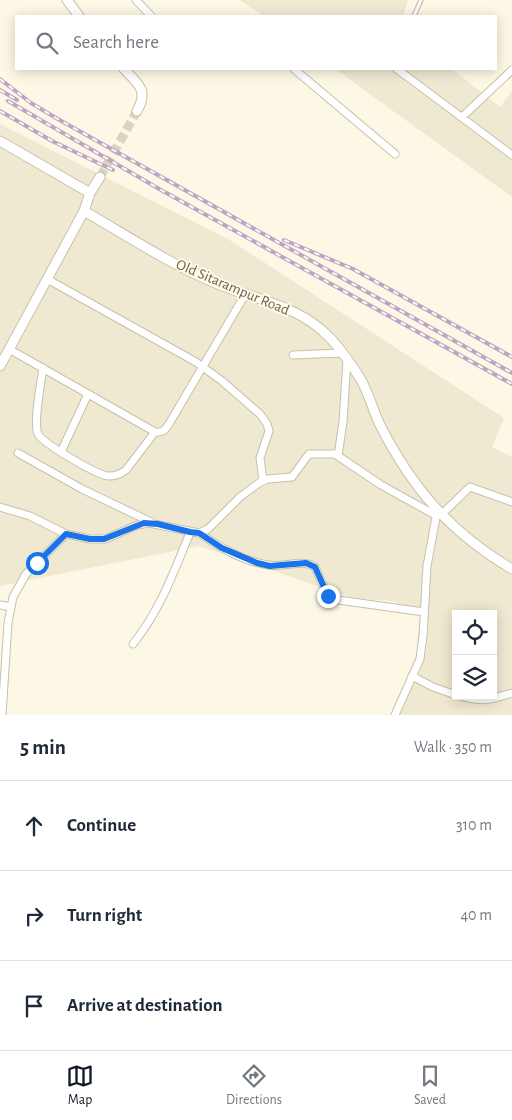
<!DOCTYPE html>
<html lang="en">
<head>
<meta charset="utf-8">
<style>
  :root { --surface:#fff; --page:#f2f2f3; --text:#1f2937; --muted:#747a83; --line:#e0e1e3; --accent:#111827 }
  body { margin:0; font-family:"Alegreya Sans",sans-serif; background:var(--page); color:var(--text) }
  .controls { position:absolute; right:15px; bottom:15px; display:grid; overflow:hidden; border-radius:0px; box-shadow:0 2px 12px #0003 }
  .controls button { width:45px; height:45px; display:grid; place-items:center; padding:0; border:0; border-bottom:1px solid var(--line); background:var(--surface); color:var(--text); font:25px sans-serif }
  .stop { position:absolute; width:15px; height:15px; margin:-11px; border:4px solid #1a73e8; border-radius:50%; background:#fff }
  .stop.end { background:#1a73e8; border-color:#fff; box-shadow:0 1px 5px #0008 }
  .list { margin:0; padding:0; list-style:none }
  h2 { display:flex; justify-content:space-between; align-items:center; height:65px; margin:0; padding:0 20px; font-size:21px }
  h2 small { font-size:16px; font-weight:400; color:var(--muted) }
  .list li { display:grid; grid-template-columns:32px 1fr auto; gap:15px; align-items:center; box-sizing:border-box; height:90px; padding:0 20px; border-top:1px solid var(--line) }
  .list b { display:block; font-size:19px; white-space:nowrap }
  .list em { font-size:16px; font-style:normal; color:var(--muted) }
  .icon { flex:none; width:28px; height:28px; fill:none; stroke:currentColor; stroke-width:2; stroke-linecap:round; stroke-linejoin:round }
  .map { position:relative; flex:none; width:512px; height:715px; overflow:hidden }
  .search { position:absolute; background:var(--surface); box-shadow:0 2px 12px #0003; left:15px; right:15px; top:15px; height:55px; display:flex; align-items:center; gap:12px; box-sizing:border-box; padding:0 18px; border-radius:0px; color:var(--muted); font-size:19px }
  .sheet { height:335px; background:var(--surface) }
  nav { display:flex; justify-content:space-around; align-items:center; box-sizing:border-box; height:70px; border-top:1px solid var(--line); background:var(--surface); font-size:14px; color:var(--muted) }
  nav a { display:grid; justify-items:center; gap:2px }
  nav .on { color:var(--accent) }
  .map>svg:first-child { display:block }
  .residential { fill:#f0e9d1; fill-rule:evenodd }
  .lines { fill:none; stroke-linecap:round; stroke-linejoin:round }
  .tertiary-tunnel { stroke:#dad3be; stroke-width:9; stroke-dasharray:9 4.5; stroke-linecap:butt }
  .service-casing { stroke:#cabfa9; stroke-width:5.5 }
  .minor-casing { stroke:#cabfa9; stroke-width:9 }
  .tertiary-casing { stroke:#cabfa9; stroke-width:11 }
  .service { stroke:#fff; stroke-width:3 }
  .minor { stroke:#fff; stroke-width:7 }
  .tertiary { stroke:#fff; stroke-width:9 }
  .rail-casing { stroke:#bda4c5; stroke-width:4 }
  .rail { stroke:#fefbeb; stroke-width:2; stroke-dasharray:5.5; stroke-linecap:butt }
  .route { stroke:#1a73e8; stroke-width:6 }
  .labels { text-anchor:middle; stroke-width:4; stroke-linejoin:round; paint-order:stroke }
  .street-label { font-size:15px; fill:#74634b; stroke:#fefbeb }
</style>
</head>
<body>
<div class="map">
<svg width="512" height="715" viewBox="0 0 512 715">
  <rect width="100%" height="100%" fill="#fcf8e5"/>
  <path class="residential" d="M240 0H408L403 16H263Z
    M335 69H452L500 107 512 91V197Z
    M0 124 228 239 504 418 492 447 512 457V715H390L416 655 420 616 394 601 356 599 199 546 0 586ZM456 614H493V696H456Z"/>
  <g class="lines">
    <path class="tertiary-tunnel" d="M100 177 137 111"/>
    <g class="service-casing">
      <path id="service" d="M414 16 421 0"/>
    </g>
    <g class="minor-casing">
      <path id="minor" d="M136 0 151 16
        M294 69 395 154
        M397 69 512 155
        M462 117 512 70
        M47 279 196 362 222 381 260 414 267 424 269 431 260 458 263 481
        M9 349 155 432C163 433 165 430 169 424L246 293
        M293 355 342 353
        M43 368C41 383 33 422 38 434 42 443 93 472 104 475 112 478 119 475 126 470L155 432
        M61 452 88 394
        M18 453 82 489 151 522
        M338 456 343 422 347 360
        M0 507 30 516 66 534 90 539H105L138 525 149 523 199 533 208 529 240 497 259 483 267 479 292 477 309 454H335L381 485 437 516
        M441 515 470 487 512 502
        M199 533C220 547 243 562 269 565 284 568 302 558 315 567L328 596 331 599 424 612
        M0 605 11 607
        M133 644C161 609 173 573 190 533
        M412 676 433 687 456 695
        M461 696C483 703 491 699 512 693
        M2 715 8 623 13 597 26 574 66 534
        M395 715 420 659 423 636 427 566 437 512"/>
    </g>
    <g class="tertiary-casing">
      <path id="tertiary" d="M67 0 79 16
        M124 69C138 84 149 90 137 111
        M0 141 90 193 84 211C126 235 168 263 213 282 251 299 297 304 328 336 340 348 351 364 360 378 369 393 373 411 381 427 413 489 451 533 512 569
        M90 193 100 177
        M0 366 84 211"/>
    </g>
    <use href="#service" class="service"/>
    <use href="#minor" class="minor"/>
    <use href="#tertiary" class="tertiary"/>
    <g class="rail-casing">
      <path id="rail" d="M0 79 31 103 56 118 512 373
        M0 90 17 100
        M8 101 161 190 512 384
        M0 111 52 141 113 170
        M284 240 353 269 512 357"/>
    </g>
    <use href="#rail" class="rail"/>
  </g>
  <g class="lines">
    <path class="route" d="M37 563 66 534 90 539H104L144 523 158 524 190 532 199 533 222 548 257 563 270 566 306 563 315 567 328 596"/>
  </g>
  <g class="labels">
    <g class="street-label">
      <text transform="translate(233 287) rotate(23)" y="5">Old Sitarampur Road</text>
    </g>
  </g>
</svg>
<div class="controls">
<button><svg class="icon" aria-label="locate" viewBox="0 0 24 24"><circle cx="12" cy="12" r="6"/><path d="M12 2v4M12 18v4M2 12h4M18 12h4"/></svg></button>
<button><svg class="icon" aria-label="layers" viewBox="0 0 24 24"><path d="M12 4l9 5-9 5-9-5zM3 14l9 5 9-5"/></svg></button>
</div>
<div class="stop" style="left:37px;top:563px"></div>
<div class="stop end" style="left:328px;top:596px"></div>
<div class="search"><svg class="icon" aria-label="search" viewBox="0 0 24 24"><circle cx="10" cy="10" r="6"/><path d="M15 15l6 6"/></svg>Search here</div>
</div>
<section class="sheet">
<h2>5 min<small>Walk · 350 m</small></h2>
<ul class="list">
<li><svg class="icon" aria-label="ahead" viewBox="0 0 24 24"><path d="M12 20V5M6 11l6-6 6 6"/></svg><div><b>Continue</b></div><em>310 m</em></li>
<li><svg class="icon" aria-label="right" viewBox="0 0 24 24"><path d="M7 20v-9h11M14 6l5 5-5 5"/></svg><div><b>Turn right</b></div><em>40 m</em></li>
<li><svg class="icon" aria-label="arrive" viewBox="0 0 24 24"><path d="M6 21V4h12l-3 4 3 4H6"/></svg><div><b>Arrive at destination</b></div></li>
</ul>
</section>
<nav>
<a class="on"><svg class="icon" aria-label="map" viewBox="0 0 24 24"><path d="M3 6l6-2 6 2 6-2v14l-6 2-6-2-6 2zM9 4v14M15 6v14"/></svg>Map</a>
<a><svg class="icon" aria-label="directions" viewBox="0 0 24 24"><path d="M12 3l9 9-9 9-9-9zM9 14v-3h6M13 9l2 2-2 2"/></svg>Directions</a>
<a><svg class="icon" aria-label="saved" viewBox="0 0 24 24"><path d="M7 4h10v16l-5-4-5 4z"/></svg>Saved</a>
</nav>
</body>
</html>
